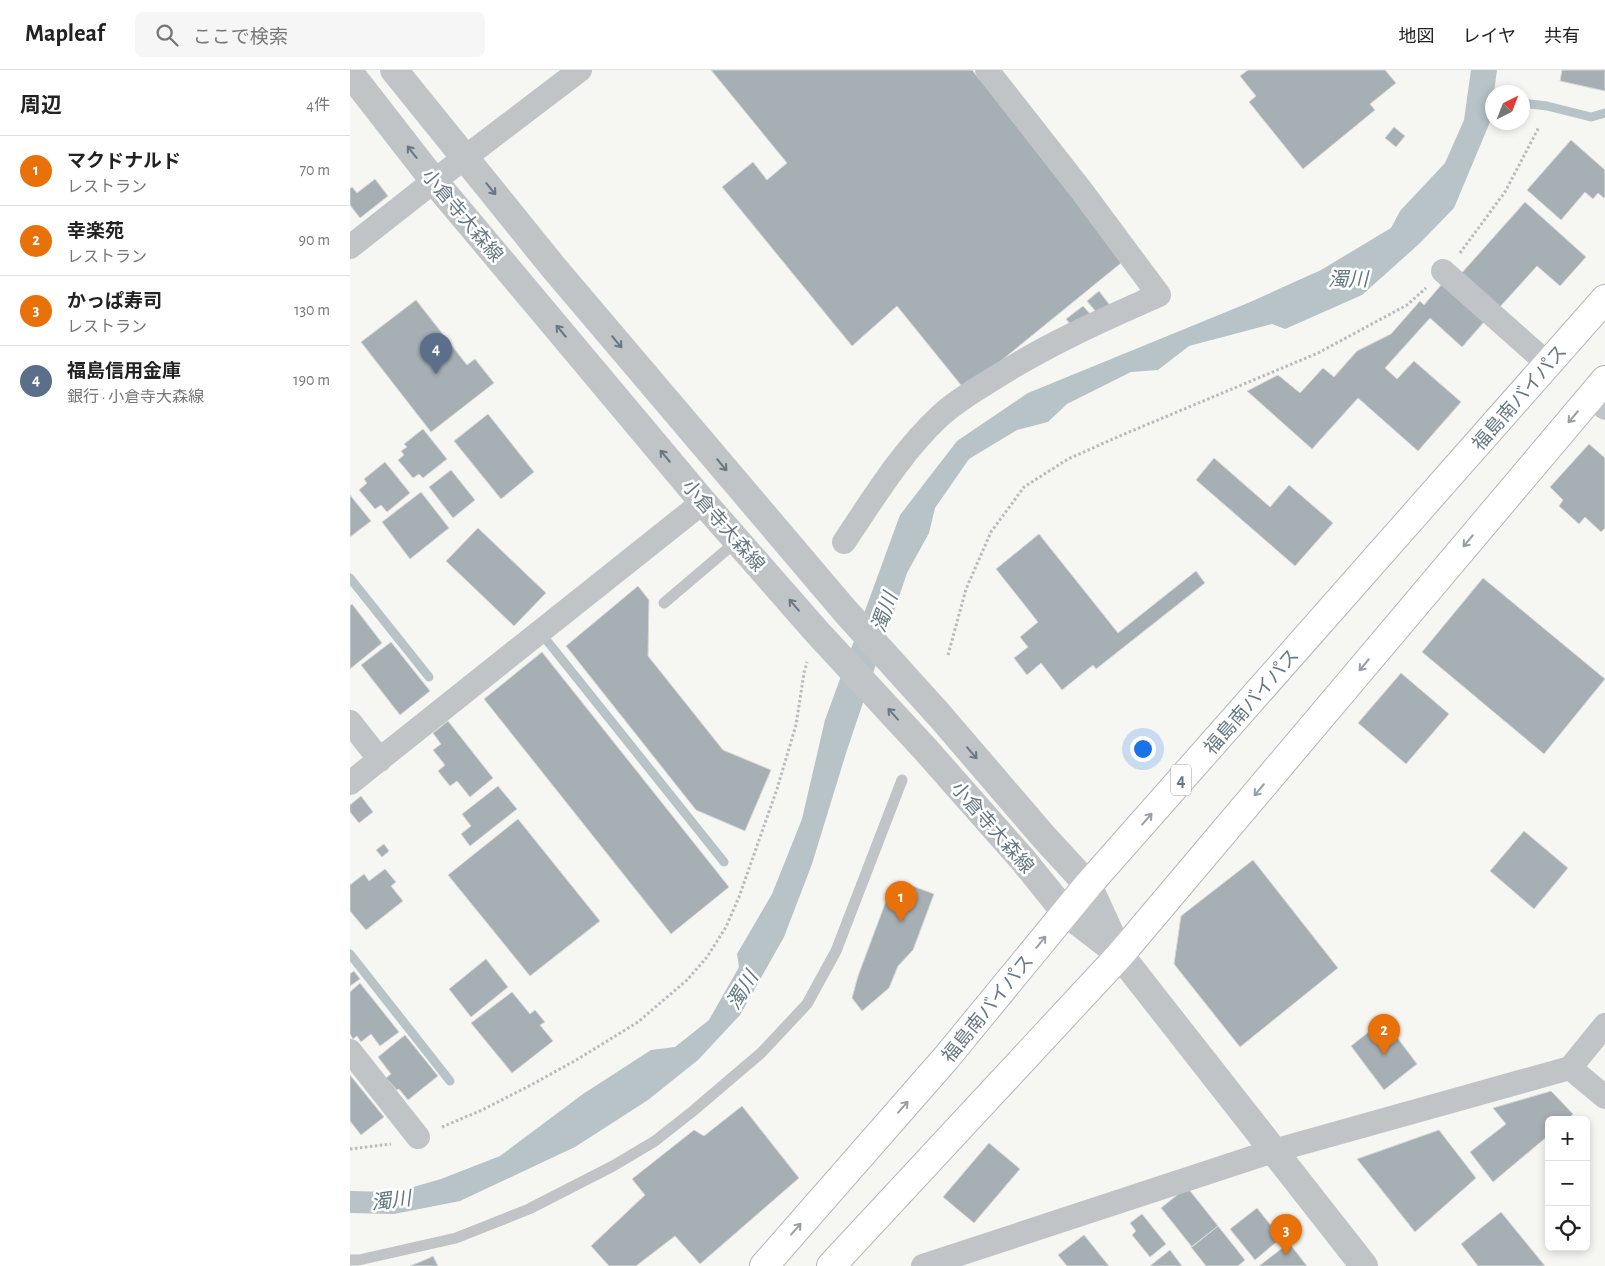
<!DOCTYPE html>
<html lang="ja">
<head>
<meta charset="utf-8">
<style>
  :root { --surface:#fff; --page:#f6f6f6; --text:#222; --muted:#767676; --line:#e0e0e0; --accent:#1a73e8 }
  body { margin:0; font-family:"Alegreya Sans","Noto Sans JP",sans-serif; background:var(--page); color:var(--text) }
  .controls { position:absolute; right:15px; bottom:15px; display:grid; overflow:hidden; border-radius:8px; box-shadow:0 2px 8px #0003 }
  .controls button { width:45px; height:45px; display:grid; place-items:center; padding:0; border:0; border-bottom:1px solid var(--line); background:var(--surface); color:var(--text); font:25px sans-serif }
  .compass { position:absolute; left:1135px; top:15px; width:45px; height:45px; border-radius:50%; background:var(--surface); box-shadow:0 2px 8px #0003; rotate:42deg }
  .you { position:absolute; left:792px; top:678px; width:18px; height:18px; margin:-12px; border:4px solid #fff; border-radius:50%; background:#1a73e8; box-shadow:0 0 0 8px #1a73e833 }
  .badge { display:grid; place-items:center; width:32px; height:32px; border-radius:50%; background:var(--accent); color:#fff; font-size:16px; font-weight:700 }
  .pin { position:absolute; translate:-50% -41px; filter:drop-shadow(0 1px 2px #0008) }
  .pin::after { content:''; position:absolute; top:26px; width:18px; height:15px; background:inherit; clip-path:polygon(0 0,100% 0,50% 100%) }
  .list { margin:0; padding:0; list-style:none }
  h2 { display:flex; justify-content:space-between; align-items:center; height:65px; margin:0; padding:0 20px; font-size:21px }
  h2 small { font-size:16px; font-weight:400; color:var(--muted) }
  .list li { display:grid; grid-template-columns:32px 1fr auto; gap:15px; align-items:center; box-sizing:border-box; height:70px; padding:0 20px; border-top:1px solid var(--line) }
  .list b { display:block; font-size:19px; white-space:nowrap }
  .list p { margin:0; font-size:16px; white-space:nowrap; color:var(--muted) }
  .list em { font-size:16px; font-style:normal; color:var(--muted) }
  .icon { flex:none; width:28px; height:28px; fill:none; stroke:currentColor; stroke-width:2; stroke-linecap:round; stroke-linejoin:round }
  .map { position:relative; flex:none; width:1255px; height:1196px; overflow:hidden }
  header { display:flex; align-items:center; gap:30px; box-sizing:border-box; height:70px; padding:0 25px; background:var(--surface); border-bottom:1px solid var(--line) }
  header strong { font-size:24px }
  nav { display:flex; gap:28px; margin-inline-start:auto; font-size:18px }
  .search { width:350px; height:45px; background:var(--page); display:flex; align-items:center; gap:12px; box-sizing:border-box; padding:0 18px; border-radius:8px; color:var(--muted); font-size:19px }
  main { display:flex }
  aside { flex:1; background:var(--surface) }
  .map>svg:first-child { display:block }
  .water { fill:#b7c3c7 }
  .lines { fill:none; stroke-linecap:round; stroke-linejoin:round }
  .stream { stroke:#b7c3c7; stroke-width:9 }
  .building { fill:#a6afb4; stroke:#d8d8d6 }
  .trunk-casing { stroke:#b3b7ba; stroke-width:30 }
  .path { stroke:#b8bbbd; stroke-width:3; stroke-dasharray:2.5 2.5; stroke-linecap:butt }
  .service { stroke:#c0c4c7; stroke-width:11 }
  .minor { stroke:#c0c4c7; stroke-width:24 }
  .tertiary { stroke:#c0c4c7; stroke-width:28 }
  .trunk { stroke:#fff; stroke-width:28 }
  .oneway { stroke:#667883 }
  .oneway2 { stroke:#94a0a8 }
  .labels { text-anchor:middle; stroke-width:5; stroke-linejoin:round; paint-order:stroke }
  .shield { fill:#fff; stroke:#94a0a8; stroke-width:1 }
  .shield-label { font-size:18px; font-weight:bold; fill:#667883 }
  .street-label { font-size:19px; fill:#667883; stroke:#fff }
  .water-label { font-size:20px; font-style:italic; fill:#62797f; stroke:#fff }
</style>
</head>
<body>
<header>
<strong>Mapleaf</strong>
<div class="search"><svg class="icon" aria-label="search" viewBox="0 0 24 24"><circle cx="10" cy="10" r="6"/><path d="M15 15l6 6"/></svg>ここで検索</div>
<nav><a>地図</a><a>レイヤ</a><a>共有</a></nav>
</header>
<main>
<aside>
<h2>周辺<small>4件</small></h2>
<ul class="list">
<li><span class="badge" style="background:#e8710a">1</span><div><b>マクドナルド</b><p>レストラン</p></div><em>70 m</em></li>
<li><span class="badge" style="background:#e8710a">2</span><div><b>幸楽苑</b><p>レストラン</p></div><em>90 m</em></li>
<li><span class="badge" style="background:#e8710a">3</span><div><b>かっぱ寿司</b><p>レストラン</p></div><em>130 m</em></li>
<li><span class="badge" style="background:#5c6f8a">4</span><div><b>福島信用金庫</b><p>銀行 · 小倉寺大森線</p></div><em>190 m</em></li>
</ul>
</aside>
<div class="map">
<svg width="1255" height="1196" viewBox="0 0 1255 1196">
  <rect width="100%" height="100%" fill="#f6f6f3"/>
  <path class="water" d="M1121 0H1147L1144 22H1142L1140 52 1104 138 1069 174 1012 225 935 259 922 254 839 276 808 300 781 302 717 334 698 352 667 360 619 389 585 438 579 463 557 503 497 680 462 794 434 867 390 945 348 990 298 1030 225 1077 110 1131 44 1144 0 1143V1121L46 1122 91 1109 150 1086 233 1024 301 980 325 977 359 950 389 897 387 884 422 824 452 749 475 650 550 445 607 371 678 323 898 233 971 200 1041 158 1050 141 1095 93 1114 50Z"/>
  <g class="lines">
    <path class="stream" d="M1172 33 1197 36 1241 47 1255 43
      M0 508 79 607
      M194 567 374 792
      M0 884 100 1011"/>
  </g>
  <path class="building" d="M361 0H622L776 189 615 320 547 236 502 276 372 117 403 92 417 110 437 93Z
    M898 0H1035L1046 13 1020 34 1025 40 953 99 899 32 906 26 890 6Z
    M1212 0H1255V21L1210 11Z
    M1044 57 1055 66 1046 77 1035 68Z
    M1221 70 1255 100V127L1254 128 1248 123 1243 129 1235 122 1211 150 1177 120Z
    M25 109 38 126 10 148 0 135V119L2 117 7 123Z
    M1175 132 1236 187 1210 216 1187 196 1148 239 1110 205Z
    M1092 214 1134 252 1112 277 1080 248 1035 298 1047 309 1064 291 1111 332 1068 381 1008 328 962 379 897 321 928 305 950 323 973 298 984 307 1007 281 1041 264 1070 231 1074 235Z
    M749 221 762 238 751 248 737 231Z
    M66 230 117 295 125 289 144 313 81 362 11 272Z
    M733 236 743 247 726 261 716 249Z
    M138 344 184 402 151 429 104 371Z
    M73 359 97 389 73 408 69 404 63 408 48 390 54 385 51 381 57 377 54 374Z
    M1239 374 1255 388V458L1251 462 1235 447 1229 454 1209 436 1213 430 1200 417Z
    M864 388 920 437 939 415 983 453 945 496 846 410Z
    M35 392 60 423 37 442 31 435 25 439 9 420 17 413 14 409Z
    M101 400 125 430 103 448 79 417Z
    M71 422 99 458 60 489 32 452Z
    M0 425 21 451 0 467Z
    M128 458 196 523 164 556 96 491Z
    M689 464 768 563 846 501 855 513 746 599 743 595 712 620 691 593 677 605 664 588 678 577 670 567 688 552 646 499Z
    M1133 508 1255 609 1194 684 1072 582Z
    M288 516 299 530 298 586 373 680 421 700 395 761 346 740 216 576Z
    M2 534 32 573 0 599V536Z
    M41 572 80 621 50 645 11 595Z
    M192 582 379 817 321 864 134 629Z
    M1051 603 1099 644 1056 694 1008 653Z
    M98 651 143 708 120 727 107 711 100 716 88 701 95 695 83 680 91 674 83 663Z
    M148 716 167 739 120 776 111 764 121 756 112 744Z
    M11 726 23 742 9 753 0 742V735Z
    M168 749 250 851 180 906 98 805Z
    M1174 761 1218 798 1184 839 1140 801Z
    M34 774 39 781 32 787 26 780Z
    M903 790 988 898 890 977 824 894 831 846Z
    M35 799 46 812 41 816 53 831 16 860 0 841V815L14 804 19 811Z
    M560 815 584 824 563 880 548 896 539 918 512 941 502 928 508 906 539 823 548 817Z
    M136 889 158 917 121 947 99 919Z
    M4 901 10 909 0 916V904Z
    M10 913 49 962 30 976 21 964 11 972 7 966 3 969 0 964V922Z
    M162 922 180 944 185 940 195 952 190 955 203 971 162 1003 121 953Z
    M1034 950 1067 994 1034 1020 1001 976Z
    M55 965 88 1006 58 1030 49 1019 47 1020 36 1008 41 1004 28 987Z
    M0 1005 34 1047 11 1065 0 1051Z
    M1201 1021 1223 1044 1217 1050H1199V1065L1143 1112 1120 1082 1156 1054 1143 1038Z
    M392 1036 449 1108 350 1194 325 1166 286 1196H259L241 1176 295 1125 282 1109 344 1060 354 1066Z
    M1089 1060 1126 1108 1065 1162 1007 1089Z
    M639 1073 670 1099 624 1153 593 1127Z
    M837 1117 868 1156 842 1177 811 1138Z
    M907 1138 931 1168 905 1190 880 1159Z
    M1151 1142 1195 1196H1128L1111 1174Z
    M792 1144 816 1174 800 1187 782 1165 786 1161 780 1153Z
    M868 1156 895 1190 888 1196H856L841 1177Z
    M734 1165 759 1196H717L708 1185Z
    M939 1173 957 1196H909Z
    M820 1180 832 1196H800Z
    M83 1186 88 1196H60L77 1189Z"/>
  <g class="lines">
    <g class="trunk-casing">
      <path id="trunk" d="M414 1196 596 988 738 815 1255 229
        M481 1196 770 885 1255 310"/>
    </g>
    <path class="path" d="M1110 183 1155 122 1189 57
      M598 585 616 519 641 462 674 417 718 389 772 365 968 283 1057 235 1076 218
      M92 1057 132 1040 181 1015 228 989 288 952 337 910 357 887 376 857 389 827 427 719 446 655 454 603 457 592
      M0 1079 41 1074"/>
    <path class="service" d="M314 533 387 471
      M0 1190H9L106 1168 179 1139 263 1096 305 1071 343 1041 411 983 457 934 486 881 552 710"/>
    <path class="minor" d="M0 177 84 111 230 0
      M1093 201 1198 294
      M1241 326 1255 338
      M494 472C523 429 552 381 590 346 606 331 625 320 643 309 696 275 752 250 809 225L731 120 637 0
      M0 652 30 690
      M0 713 353 432
      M0 981 68 1067
      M1220 998 1255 1027
      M573 1196 923 1081 1220 998 1255 955"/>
    <path class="tertiary" d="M44 0 204 198 496 542 590 646 693 766 738 815 770 885 1014 1196
      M0 3 84 111 353 432 467 562 576 680 673 790 715 842 767 882"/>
    <use href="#trunk" class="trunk"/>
  </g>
  <defs><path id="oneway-shaft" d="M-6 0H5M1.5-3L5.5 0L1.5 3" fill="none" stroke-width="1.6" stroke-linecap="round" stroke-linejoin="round" transform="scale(1.25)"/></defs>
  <g class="oneway">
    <use href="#oneway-shaft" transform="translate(62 82) rotate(-128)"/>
    <use href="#oneway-shaft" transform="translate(141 119) rotate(51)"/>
    <use href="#oneway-shaft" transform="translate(211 261) rotate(-130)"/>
    <use href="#oneway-shaft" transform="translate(267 272) rotate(50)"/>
    <use href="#oneway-shaft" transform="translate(315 386) rotate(-130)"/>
    <use href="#oneway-shaft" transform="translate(372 395) rotate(50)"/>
    <use href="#oneway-shaft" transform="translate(444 535) rotate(-131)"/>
    <use href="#oneway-shaft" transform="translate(543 644) rotate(-132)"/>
    <use href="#oneway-shaft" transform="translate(622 683) rotate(49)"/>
  </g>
  <g class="oneway2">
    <use href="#oneway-shaft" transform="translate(1223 347) rotate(130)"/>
    <use href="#oneway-shaft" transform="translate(1118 471) rotate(130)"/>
    <use href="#oneway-shaft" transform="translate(1014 595) rotate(130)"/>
    <use href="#oneway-shaft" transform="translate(909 720) rotate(130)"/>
    <use href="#oneway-shaft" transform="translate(797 749) rotate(-49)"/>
    <use href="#oneway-shaft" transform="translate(691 872) rotate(-51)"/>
    <use href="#oneway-shaft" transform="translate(553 1037) rotate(-49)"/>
    <use href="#oneway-shaft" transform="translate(446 1159) rotate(-49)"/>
  </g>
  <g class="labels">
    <rect class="shield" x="821" y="694.5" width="20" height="31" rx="4"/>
    <g class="shield-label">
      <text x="831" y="716">4</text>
    </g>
    <g class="street-label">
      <text transform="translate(113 145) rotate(50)" y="7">小倉寺大森線</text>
      <text transform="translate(1169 327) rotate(-49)" y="7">福島南バイパス</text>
      <text transform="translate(374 455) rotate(49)" y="7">小倉寺大森線</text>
      <text transform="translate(901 631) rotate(-49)" y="7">福島南バイパス</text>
      <text transform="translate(643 757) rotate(49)" y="7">小倉寺大森線</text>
      <text transform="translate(637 938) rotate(-51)" y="7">福島南バイパス</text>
    </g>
    <g class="water-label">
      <text x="998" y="216">濁川</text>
      <text transform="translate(534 542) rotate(-70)" y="7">濁川</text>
      <text transform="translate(392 920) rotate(-58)" y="7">濁川</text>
      <text transform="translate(41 1130) rotate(-7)" y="7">濁川</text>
    </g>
  </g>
</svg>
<div class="controls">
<button>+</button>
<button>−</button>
<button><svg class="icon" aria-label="locate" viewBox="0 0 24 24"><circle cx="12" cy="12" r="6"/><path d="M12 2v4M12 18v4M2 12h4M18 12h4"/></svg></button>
</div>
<svg class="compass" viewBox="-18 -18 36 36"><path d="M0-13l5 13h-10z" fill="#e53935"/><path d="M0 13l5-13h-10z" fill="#767676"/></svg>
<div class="you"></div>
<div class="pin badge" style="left:551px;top:852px;background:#e8710a">1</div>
<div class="pin badge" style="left:1034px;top:985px;background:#e8710a">2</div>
<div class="pin badge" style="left:936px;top:1185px;background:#e8710a">3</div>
<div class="pin badge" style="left:86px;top:304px;background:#5c6f8a">4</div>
</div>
</main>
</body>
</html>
